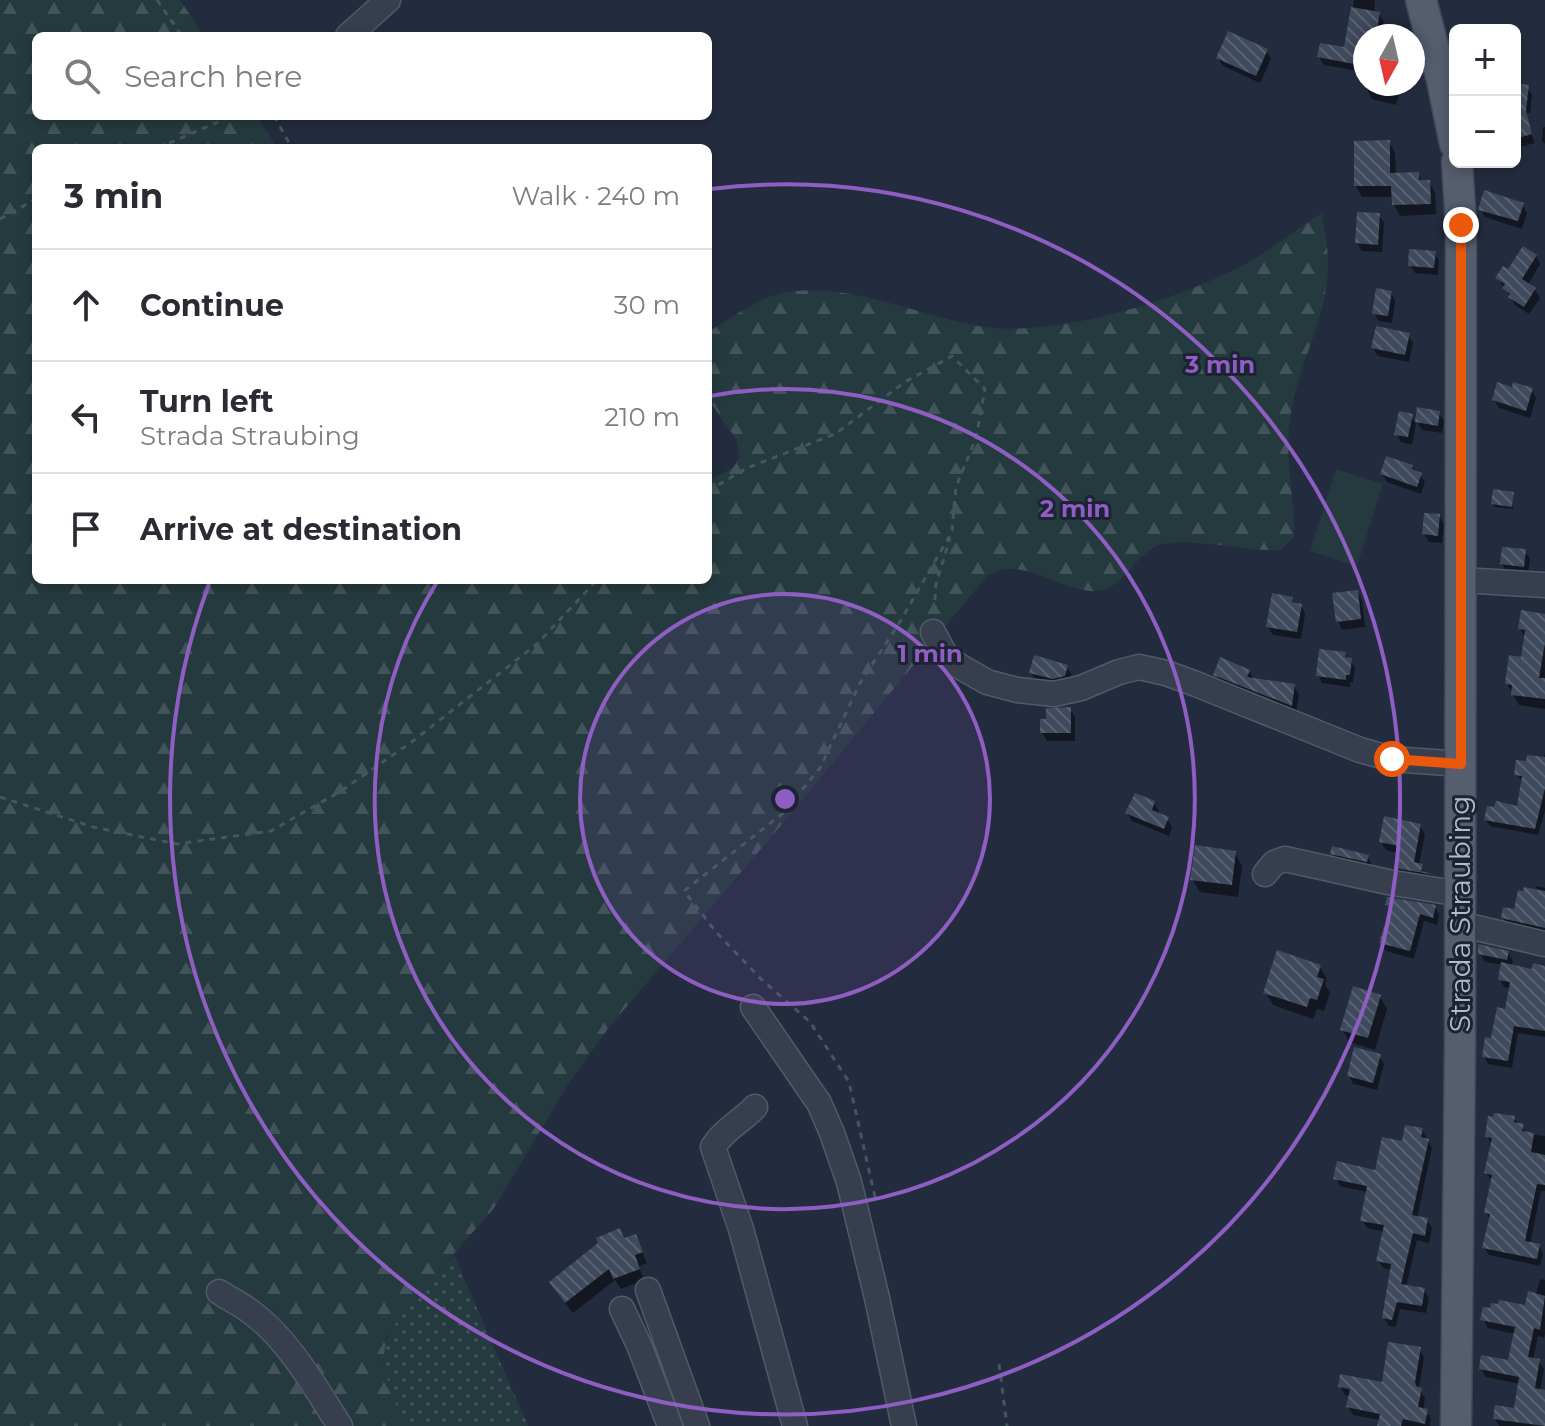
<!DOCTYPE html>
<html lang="en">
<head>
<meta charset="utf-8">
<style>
  :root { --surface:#fff; --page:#f2f2f3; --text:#2b2b33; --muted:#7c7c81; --line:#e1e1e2 }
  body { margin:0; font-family:Montserrat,sans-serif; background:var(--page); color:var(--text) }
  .controls { position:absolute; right:24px; top:24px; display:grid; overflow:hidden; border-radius:12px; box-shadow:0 4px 12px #0003 }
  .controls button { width:72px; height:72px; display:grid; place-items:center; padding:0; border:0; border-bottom:2px solid var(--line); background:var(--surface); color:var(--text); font:40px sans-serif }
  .compass { position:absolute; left:1353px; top:24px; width:72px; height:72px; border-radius:50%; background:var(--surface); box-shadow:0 4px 12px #0003; rotate:188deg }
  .stop { position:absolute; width:24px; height:24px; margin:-18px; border:6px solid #ea580c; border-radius:50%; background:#fff }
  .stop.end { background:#ea580c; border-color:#fff; box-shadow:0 2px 8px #0008 }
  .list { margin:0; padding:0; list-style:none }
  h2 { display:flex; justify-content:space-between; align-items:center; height:104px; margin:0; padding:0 32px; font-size:34px }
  h2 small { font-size:26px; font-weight:400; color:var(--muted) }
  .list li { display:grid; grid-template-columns:52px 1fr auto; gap:24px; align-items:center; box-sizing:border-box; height:112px; padding:0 32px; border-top:2px solid var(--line) }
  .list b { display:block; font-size:30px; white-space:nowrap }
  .list p { margin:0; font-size:26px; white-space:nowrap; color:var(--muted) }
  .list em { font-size:26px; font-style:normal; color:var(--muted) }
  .icon { flex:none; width:44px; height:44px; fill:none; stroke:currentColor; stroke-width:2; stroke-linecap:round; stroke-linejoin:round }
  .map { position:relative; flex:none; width:1545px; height:1426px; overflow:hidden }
  .search { position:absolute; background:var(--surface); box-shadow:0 4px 12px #0003; left:32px; top:32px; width:680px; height:88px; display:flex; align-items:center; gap:20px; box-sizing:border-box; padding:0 28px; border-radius:12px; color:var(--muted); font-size:30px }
  .panel { position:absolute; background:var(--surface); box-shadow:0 4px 12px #0003; left:32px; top:144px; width:680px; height:440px; border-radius:12px }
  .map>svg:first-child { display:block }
  .grass { fill:url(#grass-dots) }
  .forest { fill:url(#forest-firs) }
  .pitch { fill:#253a3f }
  .shadow { fill:#0007 }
  .building { fill:url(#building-back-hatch) }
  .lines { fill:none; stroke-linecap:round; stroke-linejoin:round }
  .minor-casing { stroke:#525a69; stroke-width:27 }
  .major-casing { stroke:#404857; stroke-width:33 }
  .path { stroke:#43575c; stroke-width:3; stroke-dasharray:6 6; stroke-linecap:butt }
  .minor { stroke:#373e4e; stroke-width:24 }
  .major { stroke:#555d6e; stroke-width:30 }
  .route { stroke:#ea580c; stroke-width:10 }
  .ring { fill:none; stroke:#8f5ec2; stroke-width:4 }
  .labels { text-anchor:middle; stroke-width:6; stroke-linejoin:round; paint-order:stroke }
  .street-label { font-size:28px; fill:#b3bac9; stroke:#1c2433 }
  .centre { fill:#8f5ec2; stroke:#1c2433; stroke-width:4 }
  .ring-label { font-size:24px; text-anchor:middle; font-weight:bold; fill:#8f5ec2; stroke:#1c2433; stroke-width:6; stroke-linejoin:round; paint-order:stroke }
</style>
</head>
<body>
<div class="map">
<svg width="1545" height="1426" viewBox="0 0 1545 1426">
  <defs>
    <pattern id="grass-dots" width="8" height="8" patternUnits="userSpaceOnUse" patternTransform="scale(2)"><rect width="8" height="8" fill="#253a3f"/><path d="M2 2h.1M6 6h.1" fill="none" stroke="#425459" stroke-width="1.8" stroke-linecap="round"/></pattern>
    <pattern id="forest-firs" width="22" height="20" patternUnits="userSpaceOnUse" patternTransform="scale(2)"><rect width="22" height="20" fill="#253a3f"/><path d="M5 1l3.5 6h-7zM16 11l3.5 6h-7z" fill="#425459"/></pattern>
    <pattern id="building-back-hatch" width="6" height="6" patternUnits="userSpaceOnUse" patternTransform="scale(2)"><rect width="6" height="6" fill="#3f4a5d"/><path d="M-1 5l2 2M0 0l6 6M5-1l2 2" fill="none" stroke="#586273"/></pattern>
  </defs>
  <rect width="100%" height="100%" fill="#232c3e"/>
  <path class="grass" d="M454 1255 528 1426H403L401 1424C396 1405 384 1382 383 1363 382 1320 427 1285 454 1255Z"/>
  <path class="forest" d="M0 0H180L204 36H36V116H257L277 148H36V580H708V481L733 468 740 456 736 439 708 399V332C727 321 752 302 772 296 840 274 926 321 993 328 1066 334 1176 300 1240 267 1269 252 1295 230 1322 213 1324 231 1329 251 1328 269 1326 321 1296 368 1290 420 1284 459 1295 498 1294 537L1281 550C1250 552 1182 536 1159 545 1131 556 1123 594 1090 591 1056 588 1017 554 986 577L789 816 610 1026 570 1081 494 1208 409 1305 386 1337 383 1365 403 1426H0Z"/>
  <path class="pitch" d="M1336 469 1383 484 1357 566 1310 551Z"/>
  <path class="shadow" d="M1354 0H1375L1374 13 1379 14 1384 22 1381 36H1365V72L1324 65 1319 57 1346 50Z
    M1266 51 1271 59 1260 83 1223 66 1218 58Z
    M1369 84H1395L1400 92 1396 105 1372 99 1368 91Z
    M1515 85 1527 87 1532 95 1530 113 1515 112Z
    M1527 122 1535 143 1515 148V126Z
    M1543 127H1545V144L1542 141Z
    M1389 142 1395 153 1396 175 1418 174 1423 182H1429L1435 193 1436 214 1400 216 1394 205 1393 197H1362L1356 186Z
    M1522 204 1527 213 1522 229 1485 217 1480 209Z
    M1379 215 1384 223 1382 252 1362 251 1357 243Z
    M1435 253 1439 261 1438 275 1415 273 1410 265Z
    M1536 256 1540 264 1528 285 1535 290 1540 298 1529 314 1515 305 1498 278Z
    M1391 292 1395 301 1392 323 1379 321 1374 313Z
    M1408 334 1413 343 1409 362 1378 356 1373 348Z
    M1513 389 1532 390 1536 398 1530 418 1499 408 1494 400Z
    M1439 413 1444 421 1442 433 1422 430 1417 422Z
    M1411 416 1416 424 1412 445 1401 442 1396 434Z
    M1412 466 1425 482 1421 494 1387 482 1382 474Z
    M1513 494V509L1495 507 1493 504Z
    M1439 516 1444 524 1442 543 1429 542 1424 534Z
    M1525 551 1530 559 1528 574 1507 572 1502 564Z
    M1357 592 1362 600 1365 627 1342 630 1338 621Z
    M1291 599 1295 604 1301 605 1305 614 1301 639 1273 635 1268 627Z
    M1545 616V709L1519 705 1507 684 1523 659 1526 639 1520 629Z
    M1345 654 1355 668 1353 683 1350 682V687L1322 683 1318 675Z
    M1067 667 1072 675 1069 684 1036 681 1031 673Z
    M1249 671 1254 680 1294 686 1299 694 1296 713 1220 683 1215 674Z
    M1070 709 1075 717V741H1047L1042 733 1048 721Z
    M1545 751V811L1538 835 1490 826 1486 820 1519 808 1523 782 1516 774 1544 759Z
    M1154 803 1159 811 1157 815 1167 819 1172 827 1169 836 1132 821 1127 813Z
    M1420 826 1425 834 1419 865 1426 874 1435 876 1438 881 1401 876 1396 867 1399 853 1386 850 1381 842Z
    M1235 853 1242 866 1238 897 1200 892 1192 879Z
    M1333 853 1368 857 1372 865 1371 869 1337 862Z
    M1536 886 1545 888V934L1507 925 1503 918 1515 911 1535 891Z
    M1388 904 1435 907 1439 915 1437 925 1424 921 1414 959 1386 951 1381 943 1391 910Z
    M1480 953H1508L1513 961 1511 967 1533 971 1545 968V1037L1518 1033 1512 1068 1488 1064 1484 1056 1507 1011 1511 989 1504 987 1500 979 1503 965 1485 962Z
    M1320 967 1327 979 1325 984 1330 993 1324 1011 1317 1009 1313 1019 1273 1005 1266 993Z
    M1380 997 1387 1009 1375 1050 1349 1042 1342 1029Z
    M1379 1056 1384 1064 1377 1090 1353 1084 1349 1075Z
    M1514 1118 1527 1134 1545 1136V1191H1541L1530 1244 1539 1246 1543 1254 1540 1266 1489 1255 1484 1247 1490 1220 1486 1212 1491 1180 1486 1173 1492 1145 1487 1137Z
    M1422 1130 1432 1148 1417 1218 1427 1220 1432 1228 1429 1243 1417 1240 1406 1287 1424 1290 1429 1298 1426 1313 1400 1309 1396 1327 1389 1326 1384 1318 1392 1270 1383 1268 1378 1260 1385 1232 1367 1228 1362 1220 1367 1192 1340 1186 1336 1178 1377 1173 1403 1143Z
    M635 1236 647 1263 639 1266 644 1280 621 1289 615 1280 573 1313 557 1293 625 1240Z
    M1540 1279 1545 1280V1334L1544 1338 1538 1336 1533 1360H1538L1544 1369 1540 1391 1545 1392V1426H1499L1495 1419 1516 1410 1520 1384 1486 1377 1481 1369 1509 1362 1515 1334 1488 1328 1483 1319 1526 1308 1536 1295Z
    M1419 1349 1424 1357 1419 1389 1425 1398 1423 1410 1426 1411 1431 1419 1430 1426H1379L1380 1420 1353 1415 1348 1407 1350 1396 1345 1395 1340 1387 1384 1384Z"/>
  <path class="building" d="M1351 7 1380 12 1376 36H1365V66L1317 57 1320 43 1344 47Z
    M1228 31 1268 49 1256 76 1216 58Z
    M1515 83 1529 85 1526 111 1532 134 1515 139Z
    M1390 140V173L1419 172V180H1430L1431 204 1392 205 1391 186H1354V141Z
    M1484 190 1524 203 1518 221 1478 210Z
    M1357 212 1380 213 1378 245 1355 243Z
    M1523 246 1537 255 1522 279 1536 288 1524 307 1508 297 1510 294 1502 288 1505 284 1495 278 1503 266 1508 269Z
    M1409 249 1436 251 1434 268 1408 266Z
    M1376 288 1392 291 1388 316 1372 314Z
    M1376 326 1410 333 1405 355 1371 348Z
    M1497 382 1512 387 1513 382 1533 388 1526 411 1492 400Z
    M1417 407 1440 411 1438 426 1415 422Z
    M1399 411 1413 414 1408 437 1394 435Z
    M1386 456 1413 465 1412 469 1422 473 1417 487 1380 474Z
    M1493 489 1514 492 1512 507 1491 504Z
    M1424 513 1440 514 1438 536 1422 534Z
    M1502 547 1526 549 1524 567 1500 564Z
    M1358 590 1361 619 1336 622 1332 593Z
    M1272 593 1293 597 1292 602 1302 604 1297 632 1266 627Z
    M1521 610 1545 614V643L1539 678H1545V699L1511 695 1512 685 1505 684 1509 655 1521 657 1525 630 1518 629Z
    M1319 649 1346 652 1345 657 1352 658 1350 675H1346V680L1316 676Z
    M1034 655 1068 665 1065 676 1053 679 1029 673Z
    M1220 657 1250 670 1247 677 1295 684 1292 706 1213 675Z
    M1071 707V733H1040V719H1046V708Z
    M1527 755 1545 757V788L1535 829 1484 820 1487 806 1494 807 1496 801 1517 806 1522 776 1514 775 1516 760 1526 761Z
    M1135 793 1155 801 1152 810 1169 817 1164 829 1125 813Z
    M1384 816 1421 824 1414 862 1423 864 1421 871 1436 875 1394 868 1399 846 1379 842Z
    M1195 845 1236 851 1232 885 1190 880Z
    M1332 846 1369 855 1367 862 1330 854Z
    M1524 887 1545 891V928L1501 918 1503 907 1514 909 1518 890 1523 891Z
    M1387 897 1436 905 1433 918 1420 914 1410 951 1379 943 1390 906 1385 905Z
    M1478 944 1509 951 1507 960 1478 954Z
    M1277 950 1321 965 1317 977 1324 979 1317 1000 1310 998 1307 1007 1263 993Z
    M1501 962 1532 969 1533 963 1545 966V1031L1514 1026 1508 1061 1482 1057 1485 1037 1491 1038 1497 1007 1505 1009 1510 982 1498 980Z
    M1353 986 1381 995 1368 1038 1340 1030Z
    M1354 1047 1381 1054 1373 1083 1347 1076Z
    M1494 1113 1515 1116 1514 1122 1524 1124 1522 1131 1534 1133 1531 1152 1545 1155V1185L1537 1184 1525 1241 1540 1244 1537 1259 1482 1248 1490 1214 1484 1213 1492 1175 1484 1173 1492 1138 1485 1137 1488 1116 1493 1117Z
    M1405 1125 1423 1128 1421 1137 1429 1139 1412 1215 1428 1218 1425 1236 1413 1233 1401 1284 1425 1288 1422 1306 1397 1302 1392 1320 1382 1318 1391 1264 1376 1261 1384 1225 1360 1221 1367 1186 1333 1179 1337 1161 1375 1170 1382 1137 1402 1141Z
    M620 1228 624 1238 636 1234 643 1252 635 1255 640 1269 613 1279 609 1269 565 1303 549 1282 598 1243 596 1238Z
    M1528 1291 1545 1296 1540 1330 1534 1328 1528 1357 1540 1359 1535 1388 1545 1390V1426L1493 1419 1495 1405 1514 1408 1519 1377 1479 1369 1481 1355 1508 1360 1515 1327 1480 1320 1483 1307 1490 1308 1491 1303 1498 1304 1499 1300 1525 1305Z
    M1388 1342 1421 1347 1415 1382 1416 1386 1422 1388 1418 1407 1428 1409 1425 1424 1403 1419 1401 1426H1377L1380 1414 1346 1407 1350 1389 1338 1387 1340 1374 1382 1382Z"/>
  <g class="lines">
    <g class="minor-casing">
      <path id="minor" d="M348 36 388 0
        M1461 580 1545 585
        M933 632 944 653 959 666 987 682 1017 690 1054 694 1081 688 1119 672 1139 667 1166 673 1196 684 1360 750 1392 759 1461 764
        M1265 874 1274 863 1285 859 1388 882 1460 894
        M1460 924 1545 944
        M753 1007 819 1103 832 1133 849 1182 877 1298 904 1426
        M755 1107C741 1122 724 1129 713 1147L741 1229 795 1426
        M648 1290 697 1426
        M219 1292C229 1299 241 1304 251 1312 289 1340 315 1387 340 1426
        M622 1309 639 1345 670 1426"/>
    </g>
    <g class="major-casing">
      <path id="major" d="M1421 0 1442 80 1455 144
        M1456 1426 1460 1043 1461 225 1457 162"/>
    </g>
    <path class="path" d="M157 0 182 36
      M274 116 292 148
      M158 148 232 116
      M0 219 36 199
      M708 491 747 468 835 434 905 382 952 356 985 389 976 438 956 487 952 530
      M934 612 936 584 950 538
      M0 797 93 827 177 844 271 831 341 791 413 741 537 644 597 580
      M875 1197 849 1082 810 1022 760 978 716 932 684 891 782 814 820 768 860 683 898 625 953 530
      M999 1364 1007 1426"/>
    <use href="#minor" class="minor"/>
    <use href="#major" class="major"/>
  </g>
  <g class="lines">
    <path class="route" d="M1392 759 1461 764V225"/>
  </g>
  <circle cx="785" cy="799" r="205" fill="#8f5ec2" fill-opacity=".12"/>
  <g class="ring">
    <circle cx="785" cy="799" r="205"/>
    <path d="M710 396A410 410 0 1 1 437 582"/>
    <path d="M710 189A615 615 0 1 1 209 584"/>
  </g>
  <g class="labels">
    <g class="street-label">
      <text transform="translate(1460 914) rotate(-90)" y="10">Strada Straubing</text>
    </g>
  </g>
  <circle cx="785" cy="799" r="12" class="centre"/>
  <g class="ring-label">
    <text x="1220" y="373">3 min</text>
    <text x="1075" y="517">2 min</text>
    <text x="930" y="662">1 min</text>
  </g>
</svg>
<div class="controls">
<button>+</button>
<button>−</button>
</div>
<svg class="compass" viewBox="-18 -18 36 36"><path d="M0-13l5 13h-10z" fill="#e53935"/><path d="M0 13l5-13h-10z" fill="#7c7c81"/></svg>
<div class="stop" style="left:1392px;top:759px"></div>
<div class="stop end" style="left:1461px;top:225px"></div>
<div class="search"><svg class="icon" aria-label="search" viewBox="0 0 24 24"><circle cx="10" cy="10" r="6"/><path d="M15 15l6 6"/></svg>Search here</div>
<section class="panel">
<h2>3 min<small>Walk · 240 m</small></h2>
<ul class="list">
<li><svg class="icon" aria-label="ahead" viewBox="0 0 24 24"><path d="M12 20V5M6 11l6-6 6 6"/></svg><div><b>Continue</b></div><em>30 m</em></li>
<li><svg class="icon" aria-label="left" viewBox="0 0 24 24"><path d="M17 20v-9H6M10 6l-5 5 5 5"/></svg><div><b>Turn left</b><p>Strada Straubing</p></div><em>210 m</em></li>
<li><svg class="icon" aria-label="arrive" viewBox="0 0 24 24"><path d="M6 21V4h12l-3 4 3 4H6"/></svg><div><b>Arrive at destination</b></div></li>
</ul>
</section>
</div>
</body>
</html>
